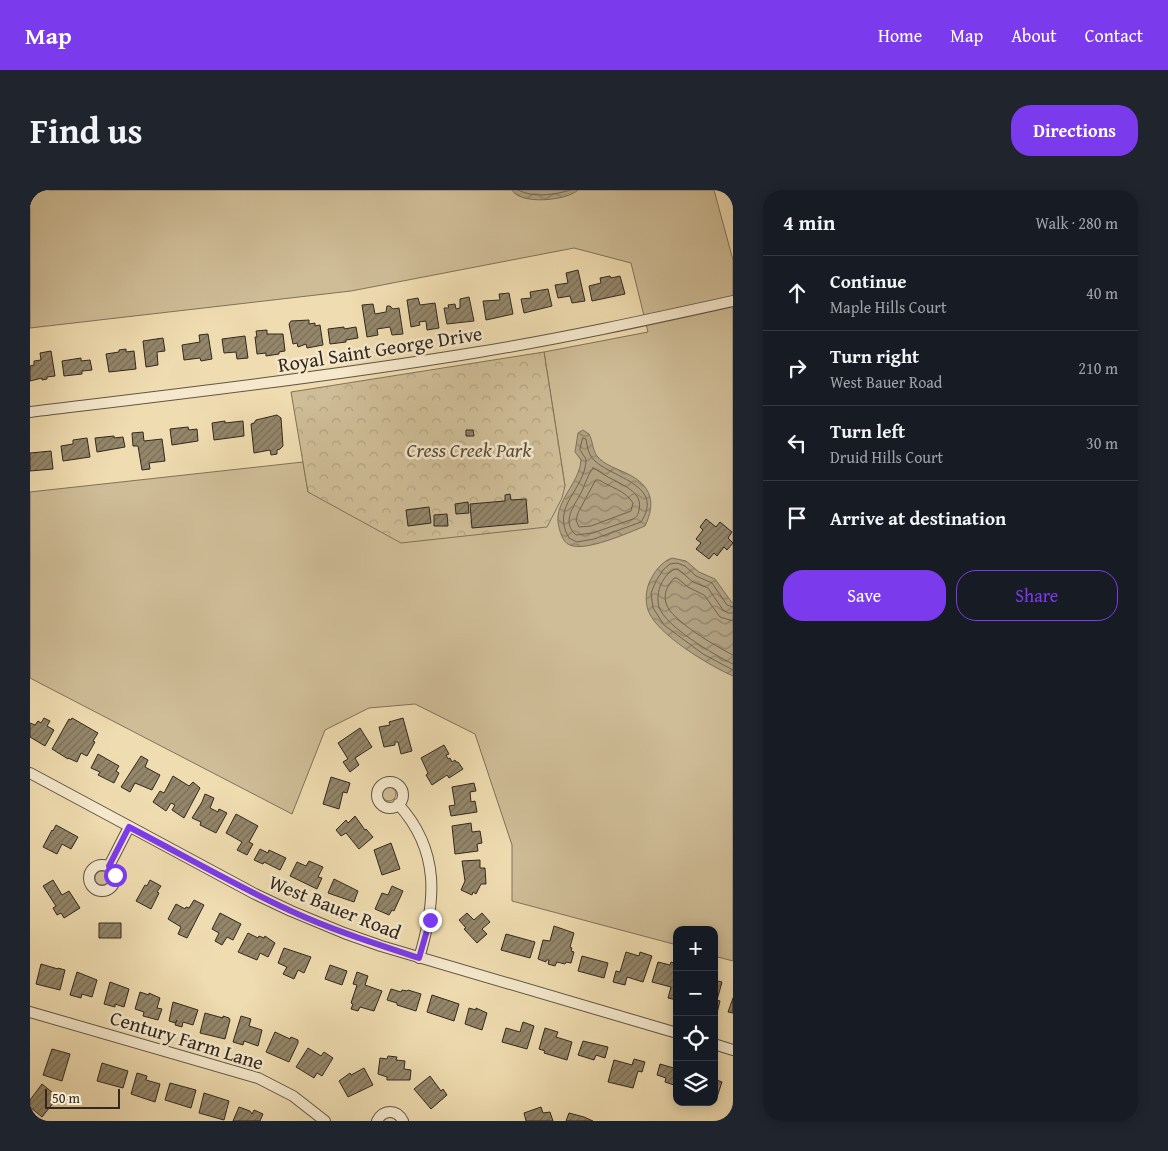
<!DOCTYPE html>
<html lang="en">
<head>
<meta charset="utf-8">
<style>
  :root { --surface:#171b24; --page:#20242c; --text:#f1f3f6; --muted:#9ea1a6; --line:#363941; --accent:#7c3aed }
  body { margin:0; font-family:"Gentium Book Plus",serif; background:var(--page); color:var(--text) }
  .controls { position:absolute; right:15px; bottom:15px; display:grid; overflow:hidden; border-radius:10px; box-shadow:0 2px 12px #0003 }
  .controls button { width:45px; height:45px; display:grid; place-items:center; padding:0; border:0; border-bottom:1px solid var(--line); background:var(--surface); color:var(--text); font:25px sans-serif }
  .scale { position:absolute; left:15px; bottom:12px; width:75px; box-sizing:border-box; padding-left:5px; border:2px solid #32281f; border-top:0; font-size:14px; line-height:18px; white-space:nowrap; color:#32281f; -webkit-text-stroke:4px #f5e8cc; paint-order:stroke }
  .stop { position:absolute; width:15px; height:15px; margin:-11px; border:4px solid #7c3aed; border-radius:50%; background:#fff }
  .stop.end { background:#7c3aed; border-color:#fff; box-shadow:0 1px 5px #0008 }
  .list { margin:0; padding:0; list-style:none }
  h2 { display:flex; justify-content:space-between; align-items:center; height:65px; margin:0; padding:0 20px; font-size:21px }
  h2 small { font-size:16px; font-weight:400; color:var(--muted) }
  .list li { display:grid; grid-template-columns:32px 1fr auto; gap:15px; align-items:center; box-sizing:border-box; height:75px; padding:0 20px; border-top:1px solid var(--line) }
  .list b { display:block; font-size:19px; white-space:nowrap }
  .list p { margin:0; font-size:16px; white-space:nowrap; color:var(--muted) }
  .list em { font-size:16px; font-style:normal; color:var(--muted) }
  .actions { display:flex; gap:10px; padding:15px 20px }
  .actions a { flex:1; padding:11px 0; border:1px solid var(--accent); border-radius:20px; text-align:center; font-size:18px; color:var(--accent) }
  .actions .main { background:var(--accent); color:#fff }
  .icon { flex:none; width:28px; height:28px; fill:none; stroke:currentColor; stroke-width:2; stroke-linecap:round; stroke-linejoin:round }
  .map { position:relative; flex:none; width:703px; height:931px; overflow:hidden; border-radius:20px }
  header { display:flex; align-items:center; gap:30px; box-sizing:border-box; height:70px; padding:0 25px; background:var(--accent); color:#fff }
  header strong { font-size:24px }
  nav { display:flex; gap:28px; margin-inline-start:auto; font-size:18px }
  .intro { display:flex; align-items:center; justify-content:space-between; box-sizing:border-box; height:120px; padding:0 30px }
  h1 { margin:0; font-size:35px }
  .button { padding:12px 22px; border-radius:20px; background:var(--accent); color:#fff; font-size:18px; font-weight:700 }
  main { display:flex; gap:30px; padding:0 30px }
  aside { flex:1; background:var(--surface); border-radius:20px; box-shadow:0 2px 12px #0003 }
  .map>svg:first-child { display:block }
  .green { fill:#cfbd97; stroke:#80725b }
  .forest { fill:url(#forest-crowns); stroke:#80725b }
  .water { fill:url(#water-waves); stroke:#7d6f59 }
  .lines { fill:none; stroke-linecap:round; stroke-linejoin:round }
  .shore { stroke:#70644f; stroke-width:1 }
  .building { fill:url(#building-hatch); stroke:#32281f }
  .street-casing { stroke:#615543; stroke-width:12 }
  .street { stroke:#f5e8cc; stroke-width:10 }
  .route { stroke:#7c3aed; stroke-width:6 }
  .labels { text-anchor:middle; stroke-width:5; stroke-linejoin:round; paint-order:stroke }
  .street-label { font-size:20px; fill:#32281f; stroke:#f5e8cc }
  .park-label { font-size:20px; font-style:italic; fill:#594d3d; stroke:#f5e8cc }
</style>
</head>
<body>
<header>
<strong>Map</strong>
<nav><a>Home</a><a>Map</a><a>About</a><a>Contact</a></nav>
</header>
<div class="intro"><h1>Find us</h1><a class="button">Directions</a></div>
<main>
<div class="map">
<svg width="703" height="931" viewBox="0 0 703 931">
  <defs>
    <pattern id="forest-crowns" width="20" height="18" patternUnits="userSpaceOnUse" patternTransform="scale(1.25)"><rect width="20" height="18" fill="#cfbd97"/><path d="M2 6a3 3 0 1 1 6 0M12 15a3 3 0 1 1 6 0" fill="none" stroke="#b2a282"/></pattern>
    <pattern id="water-waves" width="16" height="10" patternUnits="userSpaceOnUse" patternTransform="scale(1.25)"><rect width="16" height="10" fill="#af9f7f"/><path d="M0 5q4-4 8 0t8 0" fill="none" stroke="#8f8267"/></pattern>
    <pattern id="building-hatch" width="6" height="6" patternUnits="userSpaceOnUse" patternTransform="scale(1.25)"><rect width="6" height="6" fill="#94866a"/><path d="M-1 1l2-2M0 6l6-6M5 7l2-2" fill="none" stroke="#796e57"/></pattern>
  </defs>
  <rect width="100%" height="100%" fill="#efdcb0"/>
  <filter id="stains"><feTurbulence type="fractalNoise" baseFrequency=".004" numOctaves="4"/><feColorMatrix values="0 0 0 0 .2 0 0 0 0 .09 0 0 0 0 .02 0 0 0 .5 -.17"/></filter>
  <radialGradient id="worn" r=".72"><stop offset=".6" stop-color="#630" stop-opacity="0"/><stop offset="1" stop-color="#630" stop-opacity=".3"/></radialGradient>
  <path class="green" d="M0 0H684L703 70V771L684 766V740H647V755L482 711V655L445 544 385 514 339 518 295 540 262 624 0 488V302L273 272 278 302 535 296 514 162 618 142 601 73 544 58 321 101 0 138Z
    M352 604a7 7 0 1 1 14 0a7 7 0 1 1-14 0Z
    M65 688a7 7 0 1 1 14 0a7 7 0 1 1-14 0Z"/>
  <path class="forest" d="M514 162 535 296 532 308 517 337 371 353 278 302 261 202Z"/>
  <path class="water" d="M482 0H548C536 11 490 15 482 0Z
    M553 240 559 244C563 251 562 259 567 266 574 275 588 279 598 284 622 296 626 313 615 336 600 342 552 364 538 354 534 352 531 345 530 341 527 332 527 324 531 315 537 300 550 287 551 270L545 262 548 243Z
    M642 368 656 371 669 382 685 389 703 414V486C680 476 626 444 618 420 615 411 616 401 619 393 624 382 631 372 642 368Z"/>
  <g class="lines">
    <path class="shore" d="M488 0C503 8 525 5 540 0
      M553 248 556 249C557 257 559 266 565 271 583 288 635 295 611 332L564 349 547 352 539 348C520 315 556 300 556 269L550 260Z
      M563 278C570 281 576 287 584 290 596 297 613 303 609 320 608 325 607 327 603 329L563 343 546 345C531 332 544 316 551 303 555 295 558 284 563 278Z
      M566 290H569C580 297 596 301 603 313L601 321 561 336 549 337 546 330 548 323Z
      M703 417 697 415 682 393 666 386 655 376 647 373 640 374 633 380 626 391 621 403 623 418 634 435 673 464 703 480
      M703 423H698L693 420 678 398 663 392 648 379C640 379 635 387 631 394 628 401 627 409 629 417 635 436 684 465 703 474
      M703 431 690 427 674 405 658 397 647 388H644C638 395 633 403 636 413 640 430 687 457 703 465"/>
  </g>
  <path class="building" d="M548 80 555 111 542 113 540 106 528 108 525 95 538 93 536 83Z
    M580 86 581 88 590 86 595 104 562 111 559 96 571 93 570 88Z
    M518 99 522 116 494 123 491 109 501 108 500 102Z
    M479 103 483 124 456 130 453 111 470 110 469 104Z
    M439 107 444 131 417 134 414 118H419L418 115 425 114 426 119 430 118V109Z
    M388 108 390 115 405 113 409 138 397 140 396 131 389 132 390 135 381 137 377 110Z
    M343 114 345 124 356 122 357 116H360L363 119 369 118 373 144 362 145 360 137 347 139 348 145 337 147 332 115Z
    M279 130V134L285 133V136L290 135 293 155 277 158 276 154 268 157 267 153 263 154 259 134 261 131Z
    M314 137V139L326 137 328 148 316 150V152L300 154 298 139Z
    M237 140V144H253L255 161 249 162V164L236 166V163L227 164 225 147H227L226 141Z
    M178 144 182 169 171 171 170 168 154 170 152 155 170 152 169 145Z
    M215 146 218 168 207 169 206 162 194 163 192 149Z
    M133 148 135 161 127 162 128 175 116 177 113 151Z
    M96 159V162L104 161 106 179 79 182 76 164 89 162V160Z
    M21 161 25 186 17 187V189L12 190V188L0 191V176L4 175V171L11 170 10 163Z
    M51 168V171L60 170 62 180 52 181V184L34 186 32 171Z
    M247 225 251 228 253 256 250 259 247 260V264L241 265 240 260 224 263 221 234 224 233 226 230Z
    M195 231V233L213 231 214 246 184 250 182 233Z
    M158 237 159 240 167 239 168 251 142 255 140 239Z
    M436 240H443L444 246H436Z
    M113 242 114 251 132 249 135 271 119 273 120 279 112 280 108 256H103L102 243Z
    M84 246V248L93 247 95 257 67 262 65 248Z
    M57 248 60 267 33 271 31 256 43 254V250Z
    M21 261 23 279 0 281V263Z
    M480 304 481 310 496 309 498 333 442 338 440 314 475 311V305Z
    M438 312 439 323 426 324 425 314Z
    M399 317 401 333 378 336 376 320Z
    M417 324 418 336H404V325Z
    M676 329 686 337 690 332 702 342 698 348 703 353 697 360 694 357 687 366 684 363 679 369 666 359 671 353 666 349 673 340 670 337Z
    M14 528 20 531 17 536 24 540 15 556 0 547V533L5 535 8 531 11 533Z
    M42 528 68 543 63 551 65 552 57 566 51 563 47 572 38 568V569L22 559 39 529 41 530Z
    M373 528 382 561 371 564 368 552H365V555L354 557 349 537 360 535 359 532Z
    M330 538 342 557 325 568 329 575 320 582 313 572 318 569 308 553Z
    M414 555 419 564 416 565 418 569 420 568 422 572 425 570 426 572H428L433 579 419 588 417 585 402 595 396 585 398 583 391 568Z
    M68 564 89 576 86 581 89 583 84 593 68 585 70 582 61 578Z
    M111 566 118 570 115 577 130 585 122 600 105 593 100 602 91 597Z
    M143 586 159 596 163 592 170 598 154 628 142 620 145 615 141 613 136 621 123 612 130 601 134 603Z
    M301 587 320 593 317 603 313 602 309 619 293 614Z
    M444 593 446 601 440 602 441 612 445 611 447 622 421 626 419 616 425 615 422 597Z
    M175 604 184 608 180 618 188 622 189 619 197 623 186 643 170 635 171 632 162 628 172 612Z
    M206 624 228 636 219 652 223 654 217 665 207 660 212 652 196 643Z
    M325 626 335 640 336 639 343 647 329 659 316 643 311 646 306 640 316 630 318 633Z
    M441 633 442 642 450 641 452 653 447 654 448 661 425 664 422 636Z
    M26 635 48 647 41 659 32 654 27 664 13 657 22 640 23 641Z
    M361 653 370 679 352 685 344 660Z
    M230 659 238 663 239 660 256 668 250 680 234 672 233 674 224 670Z
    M450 670V678H455L456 694H451L446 704 443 702 442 705 431 700 435 691 432 671Z
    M279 671 293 677 288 687 292 688 287 699 260 686 267 672 276 676Z
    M304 689 328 701 324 712 298 703Z
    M23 690 32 705 39 701 50 718 34 728 31 723 27 725 23 718 26 716 13 696Z
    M120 690 131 696 127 702 129 703 121 719 106 711 115 695 117 696Z
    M362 696 373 701 364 721 362 720 359 725 345 719 352 703 358 705Z
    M164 710 174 715 157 748 148 744 151 737 138 729 146 714 155 719 156 717 159 718Z
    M190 723 211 734 203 750 197 747 192 755 185 751 189 743 182 739Z
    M437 723 444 730 452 723 460 732 452 739 457 744 447 753 434 739 436 738 429 730Z
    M69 733H91V748H69Z
    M524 736 544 743 540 757 542 758 541 761 544 762 541 773 536 772 535 774 527 772 525 776 518 774 519 770H516V772L508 769 513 750 520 751Z
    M218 743 228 748 229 746 234 748 235 746 245 753 238 767 230 763 227 770 208 762Z
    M476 744 505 752 500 768 471 760Z
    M254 758 281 767 274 783 268 780 264 789 253 784 257 777 248 773Z
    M596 762 609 766 610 762 622 766 613 792 597 787 595 795 583 792 586 781 590 782Z
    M552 766 578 773 574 788 548 781Z
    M628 772 640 775 641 772 647 774V810L638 808 641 797 622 792Z
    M11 774 28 779V778L35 780 30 800 6 794Z
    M300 775 317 781 312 795 295 789Z
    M47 782 67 790 62 807 52 804 51 808 40 805Z
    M327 782 338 786 335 795 352 801 344 821 330 817 328 821 321 819 323 814 321 813 327 795 323 794Z
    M684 790 692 792 687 810 690 811 687 823 684 822Z
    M80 792 99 799 94 817 85 814V817L74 814Z
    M361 799 371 802 372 800 377 801 378 800 391 804 386 821 367 815V813L357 810Z
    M110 802 119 805V803L130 808 127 818 132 819 128 830 113 826 114 822 105 819Z
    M402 805 429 814 424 831 397 822Z
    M703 808V823L698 822Z
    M143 812 168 820 163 835 153 832 152 837 145 835 147 830 145 833 139 831Z
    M439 818 446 820V818L457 823 452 840 435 834Z
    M175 823 193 828V826L199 828 200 830 195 849 170 843Z
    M211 826 221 829 219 836 232 840 228 856 214 851 213 855 203 852Z
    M493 832 504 836 497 859 472 852 476 838 490 842Z
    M515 838 528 842 526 847 542 852 537 870 514 863 515 861 509 859Z
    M245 842 260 849 261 847 268 850V853L259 872 236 862Z
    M553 851 578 857 575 868 566 865 564 870 548 865Z
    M278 858 291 866 294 862 303 868 292 886 287 883 284 888 266 877Z
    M22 859 40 864 32 891 13 885Z
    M358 866 367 867 366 870 375 871 374 879 381 880 380 890H357V887L348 884 350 868 357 869Z
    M604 869 615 872 612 882 608 881 603 898 578 892 584 870 602 875Z
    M72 873 98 881 93 898 67 891Z
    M630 874 647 879V896L635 892 636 888 627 885Z
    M334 878 343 895 318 907 309 891 320 883 321 885Z
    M107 883 117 886 116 890 130 894 125 912 101 904Z
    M400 886 411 901 413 899 417 905 401 919 384 899Z
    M684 889 692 892 686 910 684 909Z
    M140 893 166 900 161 918 135 910Z
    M12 894 28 907 12 927 0 917V910Z
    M174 903 199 911 194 930 169 923Z
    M209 917 220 921 222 924 224 920 233 924 230 931H203Z
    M511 917 513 923 520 922 523 931H496L494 923Z
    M539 923 554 927 563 931H536Z"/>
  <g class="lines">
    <g class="street-casing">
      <path id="street" d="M0 222C148 204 296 187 443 163 530 149 617 130 703 111
        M0 583 225 704 261 721 314 743 351 756 647 843
        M347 605a13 13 0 1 1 26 0a13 13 0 1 1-26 0Z
        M368 614C411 661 406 712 389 768
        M59 688a13 13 0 1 1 26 0a13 13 0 1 1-26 0Z
        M79 676 99 637
        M0 822 228 888 263 906 295 931
        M684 854 703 860
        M347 931C353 919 367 919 373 931"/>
    </g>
    <use href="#street" class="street"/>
  </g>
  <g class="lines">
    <path class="route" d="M85 685 79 676 99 637C153 665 206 696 261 721 302 740 346 754 389 768L400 730"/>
  </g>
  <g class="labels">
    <g class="street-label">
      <text transform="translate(350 159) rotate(-9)" y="7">Royal Saint George Drive</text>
      <text transform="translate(305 717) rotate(22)" y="7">West Bauer Road</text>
      <text transform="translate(157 850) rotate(17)" y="7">Century Farm Lane</text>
    </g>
    <g class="park-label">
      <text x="439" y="267">Cress Creek Park</text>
    </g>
  </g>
  <rect width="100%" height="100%" filter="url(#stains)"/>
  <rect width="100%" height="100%" fill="url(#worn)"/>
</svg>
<div class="controls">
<button>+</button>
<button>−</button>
<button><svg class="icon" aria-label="locate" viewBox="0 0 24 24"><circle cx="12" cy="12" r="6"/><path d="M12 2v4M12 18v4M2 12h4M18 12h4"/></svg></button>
<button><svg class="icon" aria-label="layers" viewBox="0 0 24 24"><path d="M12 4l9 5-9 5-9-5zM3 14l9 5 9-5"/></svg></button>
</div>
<div class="scale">50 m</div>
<div class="stop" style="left:85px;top:685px"></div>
<div class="stop end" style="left:400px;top:730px"></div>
</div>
<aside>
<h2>4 min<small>Walk · 280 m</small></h2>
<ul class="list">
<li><svg class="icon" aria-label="ahead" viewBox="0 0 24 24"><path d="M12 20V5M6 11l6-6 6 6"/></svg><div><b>Continue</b><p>Maple Hills Court</p></div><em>40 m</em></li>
<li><svg class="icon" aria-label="right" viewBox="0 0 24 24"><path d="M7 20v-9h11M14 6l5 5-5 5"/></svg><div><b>Turn right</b><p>West Bauer Road</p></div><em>210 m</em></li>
<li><svg class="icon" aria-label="left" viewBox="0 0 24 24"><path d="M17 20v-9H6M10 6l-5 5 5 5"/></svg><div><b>Turn left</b><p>Druid Hills Court</p></div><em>30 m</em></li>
<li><svg class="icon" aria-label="arrive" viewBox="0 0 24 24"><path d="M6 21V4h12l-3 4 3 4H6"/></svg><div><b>Arrive at destination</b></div></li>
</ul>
<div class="actions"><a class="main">Save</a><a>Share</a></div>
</aside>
</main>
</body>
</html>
